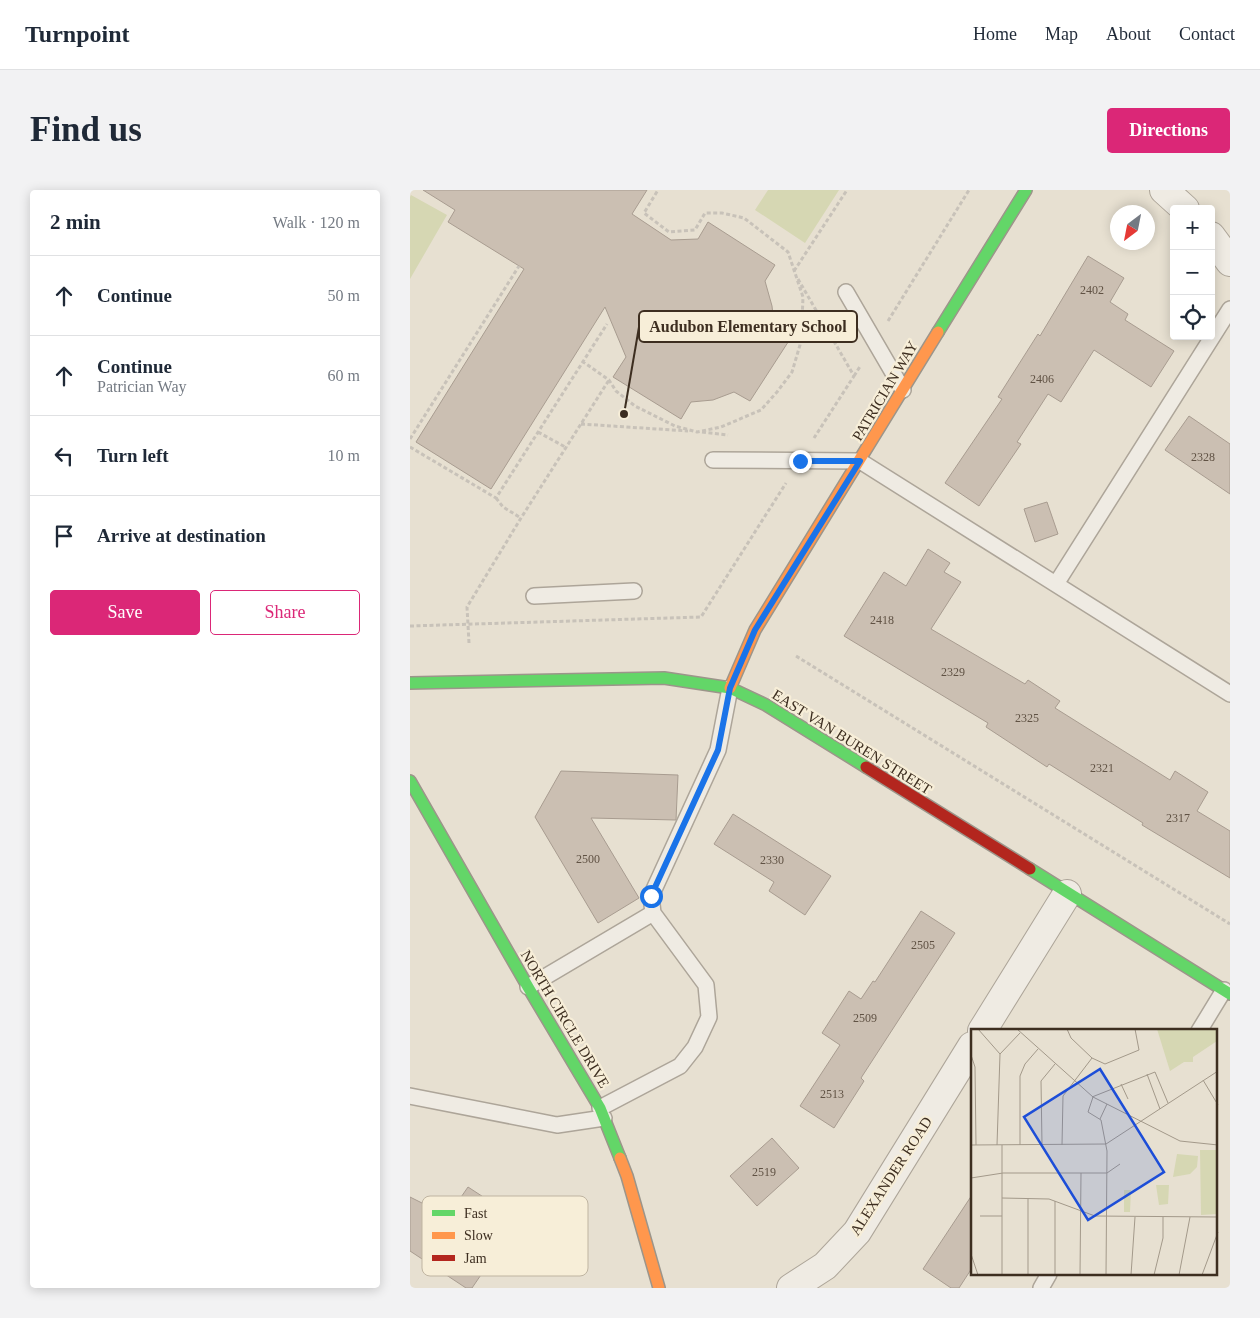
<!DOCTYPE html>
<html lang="en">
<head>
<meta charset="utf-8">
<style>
  :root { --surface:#fff; --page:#f2f2f3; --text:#1f2937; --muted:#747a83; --line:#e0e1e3; --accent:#db2777 }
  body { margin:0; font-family:Georgia,serif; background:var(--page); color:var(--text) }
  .controls { position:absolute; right:15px; top:15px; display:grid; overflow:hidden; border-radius:5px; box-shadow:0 2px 12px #0003 }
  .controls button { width:45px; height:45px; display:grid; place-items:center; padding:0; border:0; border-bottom:1px solid var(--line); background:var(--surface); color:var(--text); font:25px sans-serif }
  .compass { position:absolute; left:700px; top:15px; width:45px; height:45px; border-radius:50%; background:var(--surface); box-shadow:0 2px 12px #0003; rotate:212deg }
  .stop { position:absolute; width:15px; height:15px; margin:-11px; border:4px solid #1a73e8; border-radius:50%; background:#fff }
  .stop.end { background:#1a73e8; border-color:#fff; box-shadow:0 1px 5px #0008 }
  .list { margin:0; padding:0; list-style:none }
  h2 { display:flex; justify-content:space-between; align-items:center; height:65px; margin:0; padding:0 20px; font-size:21px }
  h2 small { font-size:16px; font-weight:400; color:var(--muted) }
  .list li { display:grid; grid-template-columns:32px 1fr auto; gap:15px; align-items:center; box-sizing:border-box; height:80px; padding:0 20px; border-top:1px solid var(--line) }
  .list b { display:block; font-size:19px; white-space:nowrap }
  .list p { margin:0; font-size:16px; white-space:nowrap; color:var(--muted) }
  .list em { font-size:16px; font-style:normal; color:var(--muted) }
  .actions { display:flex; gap:10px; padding:15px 20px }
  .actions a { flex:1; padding:11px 0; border:1px solid var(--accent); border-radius:5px; text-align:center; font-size:18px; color:var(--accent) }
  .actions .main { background:var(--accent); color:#fff }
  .icon { flex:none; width:28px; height:28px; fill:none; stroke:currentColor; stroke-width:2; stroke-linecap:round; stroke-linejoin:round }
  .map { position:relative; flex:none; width:820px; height:1098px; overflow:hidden; border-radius:5px }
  header { display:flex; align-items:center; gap:30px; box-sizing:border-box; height:70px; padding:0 25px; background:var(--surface); border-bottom:1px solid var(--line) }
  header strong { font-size:24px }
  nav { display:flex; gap:28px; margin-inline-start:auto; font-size:18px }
  .intro { display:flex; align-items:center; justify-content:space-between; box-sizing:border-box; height:120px; padding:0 30px }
  h1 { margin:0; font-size:35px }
  .button { padding:12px 22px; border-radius:5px; background:var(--accent); color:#fff; font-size:18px; font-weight:700 }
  main { display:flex; gap:30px; padding:0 30px }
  aside { flex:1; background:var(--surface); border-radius:5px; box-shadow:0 2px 12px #0003 }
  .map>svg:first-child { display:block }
  .green { fill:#d6d7b3 }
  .building { fill:#cbbfb2; stroke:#a89c90 }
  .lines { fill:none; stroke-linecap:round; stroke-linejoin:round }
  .lane-casing { stroke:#ada599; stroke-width:18 }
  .street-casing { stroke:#ada599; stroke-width:30 }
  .fast-casing { stroke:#9c958a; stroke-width:14 }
  .slow-casing { stroke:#9c958a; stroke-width:14 }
  .jam-casing { stroke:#9c958a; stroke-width:14 }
  .path { stroke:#c8c2b9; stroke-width:3; stroke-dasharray:4 2.5; stroke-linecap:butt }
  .lane { stroke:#efebe3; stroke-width:15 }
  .street { stroke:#efebe3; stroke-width:28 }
  .fast { stroke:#63d668; stroke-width:11 }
  .slow { stroke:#ff974d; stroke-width:11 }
  .jam { stroke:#b3261e; stroke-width:11 }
  .route { stroke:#1a73e8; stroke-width:6 }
  .labels { text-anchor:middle; stroke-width:4.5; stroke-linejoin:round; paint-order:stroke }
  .number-label { font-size:12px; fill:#605244 }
  .street-label { font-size:15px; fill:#3d2e20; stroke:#f7eed8 }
  .inset-road { fill:none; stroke:#a3998a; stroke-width:1 }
  .view { fill:#1d4ed8; fill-opacity:0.15; stroke:#1d4ed8; stroke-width:2.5 }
  .inset-edge { fill:none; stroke:#3d2e20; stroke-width:2.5 }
  .key { fill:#f7eed8; stroke:#bfb4a1; stroke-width:1 }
  .key-label { font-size:14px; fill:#3d2e20 }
  .leader { fill:none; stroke:#3d2e20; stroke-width:2 }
  .callout-dot { fill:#3d2e20; stroke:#f7eed8; stroke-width:2 }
  .callout { fill:#f7eed8; stroke:#3d2e20; stroke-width:2 }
  .callout-label { font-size:16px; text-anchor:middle; font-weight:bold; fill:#3d2e20 }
</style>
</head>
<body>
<header>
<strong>Turnpoint</strong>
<nav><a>Home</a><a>Map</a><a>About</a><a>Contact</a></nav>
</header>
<div class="intro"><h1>Find us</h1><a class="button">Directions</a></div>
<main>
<aside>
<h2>2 min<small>Walk · 120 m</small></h2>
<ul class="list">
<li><svg class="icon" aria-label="ahead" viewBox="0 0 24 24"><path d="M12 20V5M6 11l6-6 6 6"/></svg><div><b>Continue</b></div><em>50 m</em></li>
<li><svg class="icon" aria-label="ahead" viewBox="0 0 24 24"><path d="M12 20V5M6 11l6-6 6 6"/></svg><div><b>Continue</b><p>Patrician Way</p></div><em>60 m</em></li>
<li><svg class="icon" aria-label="left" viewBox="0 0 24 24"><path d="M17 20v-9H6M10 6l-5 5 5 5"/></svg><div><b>Turn left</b></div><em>10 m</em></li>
<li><svg class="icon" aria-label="arrive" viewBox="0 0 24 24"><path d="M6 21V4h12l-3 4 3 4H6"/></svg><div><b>Arrive at destination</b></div></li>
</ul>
<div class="actions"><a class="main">Save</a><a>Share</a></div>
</aside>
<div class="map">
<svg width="820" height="1098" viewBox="0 0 820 1098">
  <rect width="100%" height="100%" fill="#e7e0d1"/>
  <path class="green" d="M358 0H429L395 53 345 20Z
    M1 5 37 25 0 89V7Z"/>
  <path class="building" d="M13 0H237L222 24 261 50 288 49 298 32 365 75 355 91 362 116 364 135 382 146 340 211 324 202 303 210 281 212 271 229 203 187 216 167 195 117 81 299 6 252 114 79 38 32 45 20Z
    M678 66 714 88 700 112 718 124 715 130 764 161 741 197 684 160 651 212 638 204 607 252 611 254 569 316 535 293 592 209 588 207 628 144 630 146Z
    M779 226 820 254V304L755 260Z
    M637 312 648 344 625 352 614 319Z
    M518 359 540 373 534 382 551 392 521 439 615 494 618 490 650 511 645 518 760 590 765 581 798 602 787 621 820 641V688L732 635 733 633 639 574 637 577 576 537 578 533 434 446 474 382 496 396Z
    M151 581 268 585 266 630 181 628 229 708 188 733 125 627Z
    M323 624 421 686 395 725 359 701 364 692 304 654Z
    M511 721 545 743 451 888 454 891 424 938 390 916 430 855 412 843 439 801 451 809 463 791 465 792Z
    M362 948 389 978 347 1016 320 986Z
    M58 997 81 1012 65 1036 92 1054 62 1098H56L0 1061V1007L38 1026Z
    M562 1005V1078L549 1098H541L513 1079Z"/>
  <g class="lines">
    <g class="lane-casing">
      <path id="lane" d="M436 102 493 200
        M303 270 450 271 820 504
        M646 394 820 119
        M124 406 224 401
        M118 797 243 723
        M789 841 814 800
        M0 906 147 935 194 928
        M190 918 270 876 285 857 299 827 296 795 243 723 241 706 308 560 320 498
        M631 1098 639 1084"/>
    </g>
    <g class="street-casing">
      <path id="street" d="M754 0 775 19
        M801 46 820 72
        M572 841 657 704
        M381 1098 415 1076 447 1042 562 856"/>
    </g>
    <g class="fast-casing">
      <path id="fast" d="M528 142 616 0
        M0 493 254 488 320 498 356 515 456 577
        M0 591 118 797 190 918 210 968
        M620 679 820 804"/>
    </g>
    <g class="slow-casing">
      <path id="slow" d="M320 498 345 440 528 142
        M210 968 217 986 249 1098"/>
    </g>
    <g class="jam-casing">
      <path id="jam" d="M456 577 620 679"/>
    </g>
    <path class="path" d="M384 81 437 0
      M388 89 444 186 404 248
      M478 131 559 0
      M172 171 199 190 206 201 225 216 265 236 287 242 311 237 351 220 367 202 382 182 390 155 392 131 393 107 378 62 334 28 312 23H295L285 40 259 42 234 23 248 0
      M444 186 451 175
      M171 234 278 241
      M128 242 157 258
      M292 242 318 245
      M0 249 109 76
      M0 257 86 308 197 134
      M86 308 93 317 111 328
      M0 436 291 427 376 293
      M59 453 57 417 111 328 199 190
      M386 466 820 734"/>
    <use href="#lane" class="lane"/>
    <use href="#street" class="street"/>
    <use href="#fast" class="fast"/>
    <use href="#slow" class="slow"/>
    <use href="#jam" class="jam"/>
  </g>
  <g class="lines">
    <path class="route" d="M241 706 308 560 320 498 345 440 450 271H390"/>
  </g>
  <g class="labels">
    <g class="number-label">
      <text x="682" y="104">2402</text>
      <text x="632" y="193">2406</text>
      <text x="793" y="271">2328</text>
      <text x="472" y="434">2418</text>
      <text x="543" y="486">2329</text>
      <text x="617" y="532">2325</text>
      <text x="692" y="582">2321</text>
      <text x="768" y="632">2317</text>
      <text x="178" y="673">2500</text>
      <text x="362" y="674">2330</text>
      <text x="513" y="759">2505</text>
      <text x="455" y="832">2509</text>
      <text x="422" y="908">2513</text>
      <text x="354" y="986">2519</text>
    </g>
    <g class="street-label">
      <text transform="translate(475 201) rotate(-59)" y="5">PATRICIAN WAY</text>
      <text transform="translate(442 552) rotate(32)" y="5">EAST VAN BUREN STREET</text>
      <text transform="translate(155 829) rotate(59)" y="5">NORTH CIRCLE DRIVE</text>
      <text transform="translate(481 986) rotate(-57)" y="5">ALEXANDER ROAD</text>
    </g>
  </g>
  <g transform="translate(561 839)">
    <rect width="246" height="246" fill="#e7e0d1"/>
    <path d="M186 0H246V12L222 28V33H213L199 42ZM229 121H246V185L230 186ZM206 125 227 127 226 138 219 145 202 148ZM185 156H198L197 175 188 176ZM153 161H160L159 183H153Z" fill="#d6d7b3"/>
    <path class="inset-road" d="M7 0 29 25M46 0 122 68 209 112 247 116M96 0 100 9 121 29 134 35 168 21 164 0M0 26 4 38 5 116M176 45 189 80M232 51 247 76M150 55 157 70M121 68 184 43 197 74M122 68 117 83 130 91 136 122 135 246M129 90 136 75M0 116 135 115 247 42M26 116 29 25 49 4M49 116V47L54 35 67 20M71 116 70 52 84 35M91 116 92 67 121 29M0 149 32 144H136L149 135M31 169 78 170 124 187 247 188M9 187H31M0 225 7 246M31 246V116M57 246V169M84 246V172M109 246 110 144M160 246 164 188M183 246 192 209V188M208 246 219 188M231 246 247 203"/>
    <path class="view" d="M129 40 193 143 117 191 53 88Z"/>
    <rect width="246" height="246" class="inset-edge"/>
  </g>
  <rect x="12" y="1006" width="166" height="80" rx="8" class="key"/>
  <rect x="22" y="1020" width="23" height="6" fill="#63d668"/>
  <rect x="22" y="1042" width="23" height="7" fill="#ff974d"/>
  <rect x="22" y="1065" width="23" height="6" fill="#b3261e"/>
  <g class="key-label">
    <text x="54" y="1028">Fast</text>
    <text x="54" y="1050">Slow</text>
    <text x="54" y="1073">Jam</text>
  </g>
  <path class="leader" d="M214 224L229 137"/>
  <circle class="callout-dot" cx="214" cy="224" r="5"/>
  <rect class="callout" x="229" y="121" width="218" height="31" rx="5"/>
  <g class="callout-label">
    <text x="338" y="142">Audubon Elementary School</text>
  </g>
</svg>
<div class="controls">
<button>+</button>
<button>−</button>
<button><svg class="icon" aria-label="locate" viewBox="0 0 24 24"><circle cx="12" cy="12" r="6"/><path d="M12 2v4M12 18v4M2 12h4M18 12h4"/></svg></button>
</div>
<svg class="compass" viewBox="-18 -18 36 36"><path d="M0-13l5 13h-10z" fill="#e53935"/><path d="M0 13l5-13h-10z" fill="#747a83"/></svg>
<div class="stop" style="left:241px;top:706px"></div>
<div class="stop end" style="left:390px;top:271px"></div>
</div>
</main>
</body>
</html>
